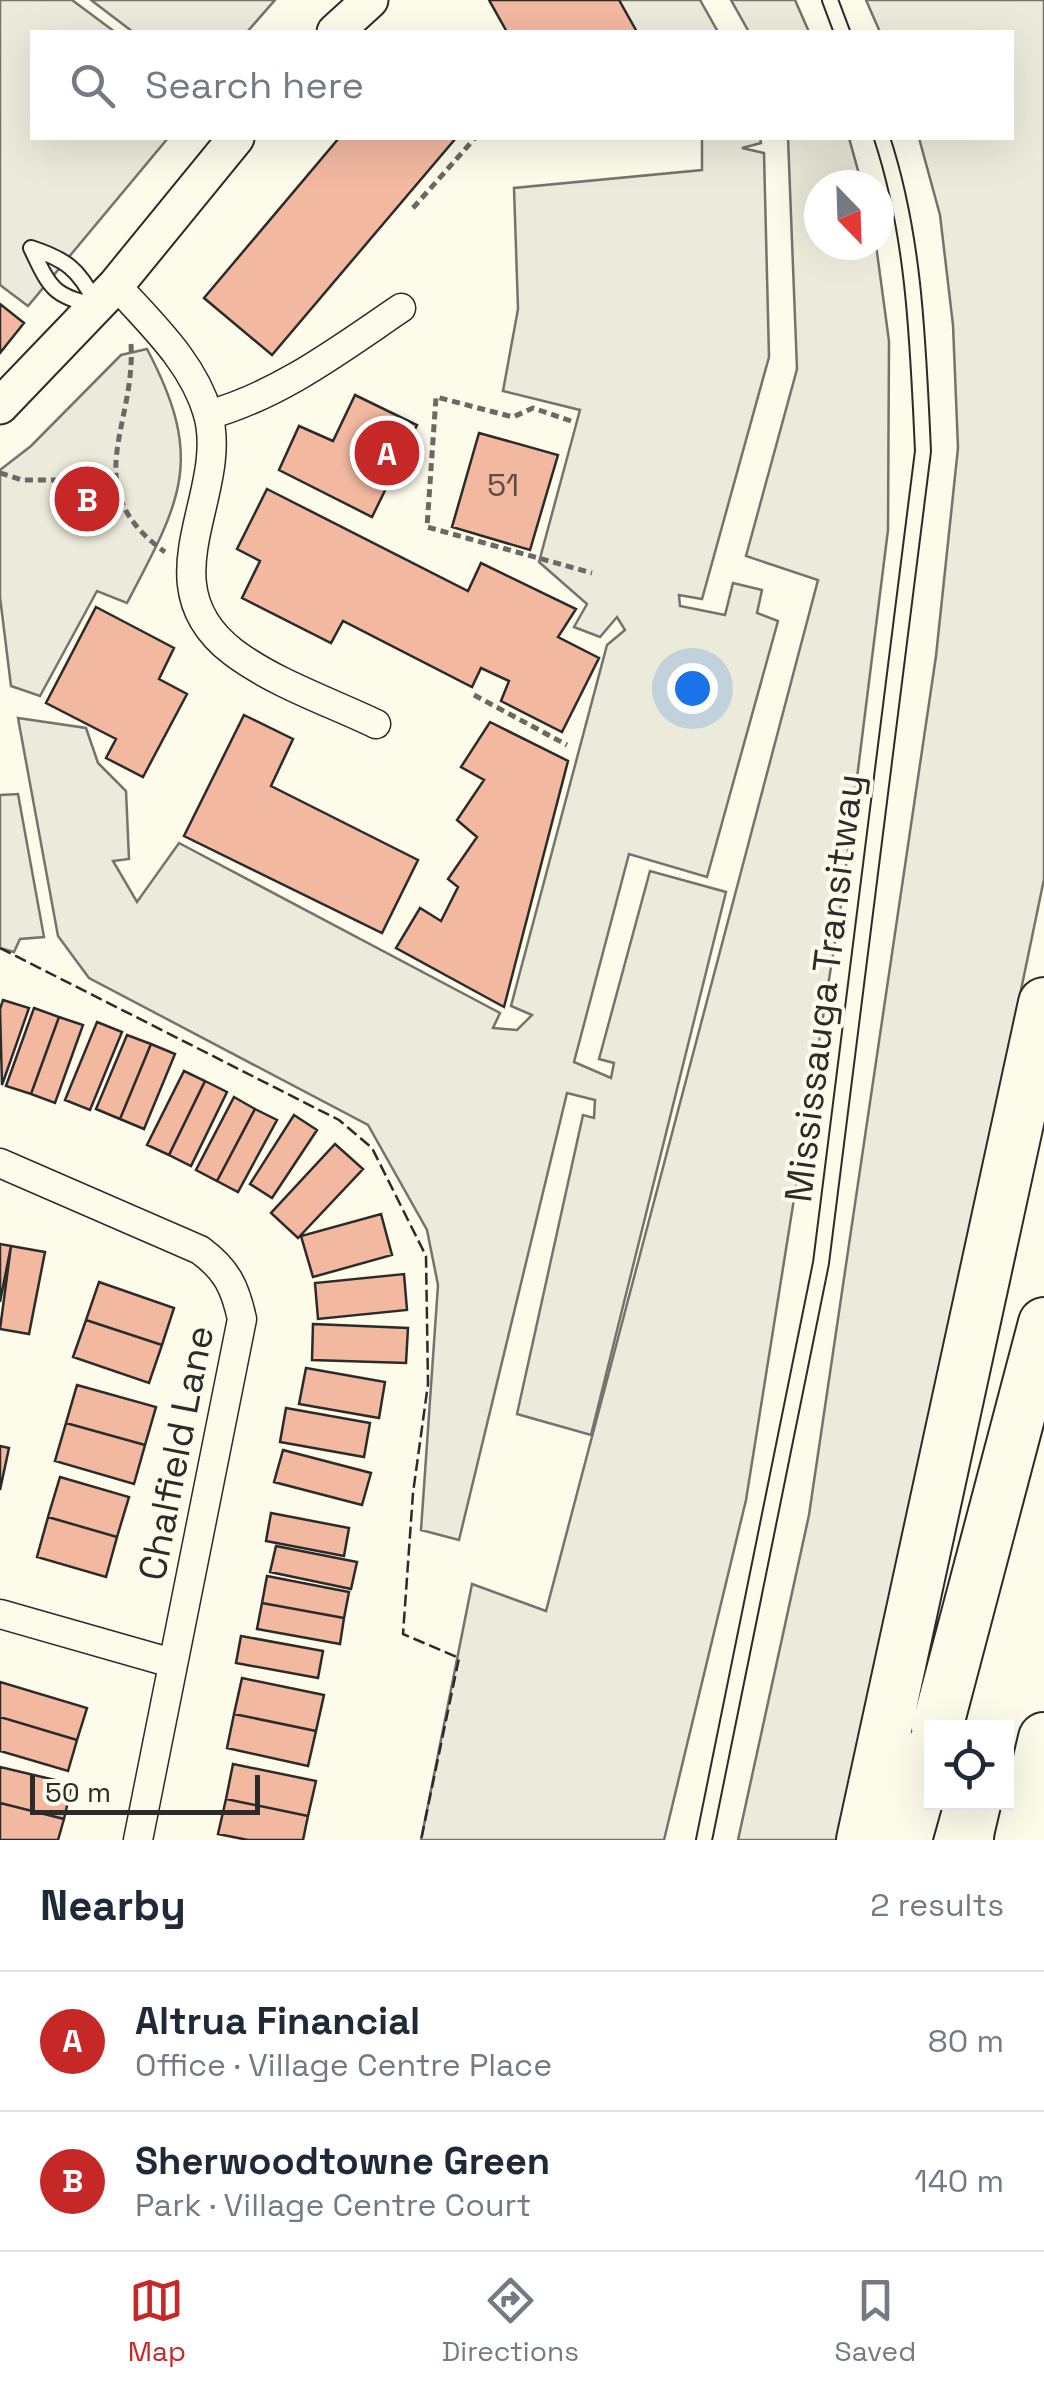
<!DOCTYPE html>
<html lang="en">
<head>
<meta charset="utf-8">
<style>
  :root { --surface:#fff; --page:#f2f2f3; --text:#1f2937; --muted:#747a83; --line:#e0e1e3; --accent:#c62828 }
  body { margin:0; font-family:"Space Grotesk",sans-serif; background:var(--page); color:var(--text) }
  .controls { position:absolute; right:30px; bottom:30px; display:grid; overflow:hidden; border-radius:0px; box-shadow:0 10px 40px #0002 }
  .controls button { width:90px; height:90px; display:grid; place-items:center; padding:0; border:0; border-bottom:2px solid var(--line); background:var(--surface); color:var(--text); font:50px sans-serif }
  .compass { position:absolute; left:804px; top:170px; width:90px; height:90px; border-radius:50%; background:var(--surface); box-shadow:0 10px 40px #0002; rotate:157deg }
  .scale { position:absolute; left:30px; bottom:25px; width:230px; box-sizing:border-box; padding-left:10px; border:5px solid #2b2b2b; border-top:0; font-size:28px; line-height:35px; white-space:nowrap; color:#2b2b2b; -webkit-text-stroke:8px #fdfbea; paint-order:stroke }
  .you { position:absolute; left:692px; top:688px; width:35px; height:35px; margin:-25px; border:8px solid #fff; border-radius:50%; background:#1a73e8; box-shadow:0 0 0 15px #1a73e833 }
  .badge { display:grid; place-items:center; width:65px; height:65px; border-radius:50%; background:var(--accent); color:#fff; font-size:32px; font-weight:700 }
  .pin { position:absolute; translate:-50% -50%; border:5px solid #fff; box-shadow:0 2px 10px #0006 }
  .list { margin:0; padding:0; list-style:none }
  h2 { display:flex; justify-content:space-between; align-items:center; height:130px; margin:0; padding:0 40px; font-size:42px }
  h2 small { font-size:32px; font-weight:400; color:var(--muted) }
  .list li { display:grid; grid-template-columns:65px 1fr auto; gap:30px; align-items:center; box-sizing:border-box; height:140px; padding:0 40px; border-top:2px solid var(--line) }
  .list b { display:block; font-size:38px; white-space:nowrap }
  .list p { margin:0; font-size:32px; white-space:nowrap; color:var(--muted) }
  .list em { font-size:32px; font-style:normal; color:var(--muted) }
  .icon { flex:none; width:55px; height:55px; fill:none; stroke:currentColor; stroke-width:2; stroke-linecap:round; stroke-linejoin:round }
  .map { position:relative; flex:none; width:1044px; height:1840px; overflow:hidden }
  .search { position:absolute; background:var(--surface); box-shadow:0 10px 40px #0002; left:30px; right:30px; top:30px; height:110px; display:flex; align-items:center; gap:25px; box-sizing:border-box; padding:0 35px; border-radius:0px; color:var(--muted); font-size:38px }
  .sheet { height:410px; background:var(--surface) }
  nav { display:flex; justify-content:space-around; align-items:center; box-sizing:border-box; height:140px; border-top:2px solid var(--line); background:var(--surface); font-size:28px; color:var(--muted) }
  nav a { display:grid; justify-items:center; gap:5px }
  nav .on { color:var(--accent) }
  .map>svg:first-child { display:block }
  .green { fill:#ecebdb; stroke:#74746e; stroke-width:2.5 }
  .parking { fill:#eceadb; stroke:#74746e; stroke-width:2.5 }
  .building { fill:#f2b8a0; stroke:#2b2b2b; stroke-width:2.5 }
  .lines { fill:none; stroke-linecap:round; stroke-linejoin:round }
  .service-casing { stroke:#2b2b2b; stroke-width:18 }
  .minor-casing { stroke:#2b2b2b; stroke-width:31 }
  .tertiary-casing { stroke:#2b2b2b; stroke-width:39 }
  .motorway-casing { stroke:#2b2b2b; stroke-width:54 }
  .path { stroke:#6a6964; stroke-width:5; stroke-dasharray:8 5; stroke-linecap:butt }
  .service { stroke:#fdfbea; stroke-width:14 }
  .minor { stroke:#fdfbea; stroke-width:28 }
  .tertiary { stroke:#fdfbea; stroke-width:35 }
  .motorway { stroke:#fdfbea; stroke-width:50 }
  .fence { stroke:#2b2b2b; stroke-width:2.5; stroke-dasharray:12 5; stroke-linecap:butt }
  .labels { text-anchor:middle; stroke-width:8; stroke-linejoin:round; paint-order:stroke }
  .number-label { font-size:32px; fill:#5d4e48 }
  .street-label { font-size:38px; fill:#2b2b2b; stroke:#fdfbea }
</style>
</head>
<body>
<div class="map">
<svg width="1044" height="1840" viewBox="0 0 1044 1840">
  <rect width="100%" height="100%" fill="#fdfbea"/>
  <path class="green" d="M731 0H795L809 32H749Z
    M866 0H1044V879L913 1511 837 1840H738L809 1515 936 656 958 448 953 325 940 215 919 138H1012V32H880Z
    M788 138H849L862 185H819V245H876L889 341 888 530 842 898 746 1500 664 1840H421L472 1584 546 1611 818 580 746 556 797 369Z
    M147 349C205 459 182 499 127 603L97 591 40 696 11 686 0 597V470L31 446 121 355Z"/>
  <path class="parking" d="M0 0H72L115 32H32V138H168L28 306 0 285Z
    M91 0H275L247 32H133Z
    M615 0H700L718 32H634Z
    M702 138H760L761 143 742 148 764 153 769 357 702 599 679 595 680 606 725 615 733 583 762 590 757 613 778 621 707 877 629 854 574 1062 611 1078 614 1063 599 1059 650 871 726 892 591 1435 517 1414 583 1115 594 1118 595 1100 567 1093 459 1540 421 1530 438 1285 427 1230 368 1125 89 978 58 936 18 718 86 728 98 763 126 791 129 859 113 861 137 902 179 843 500 1013 493 1028 517 1030 532 1015 511 1006 607 645 625 630 617 617 600 637 574 627 587 604 539 562 580 410 503 391 518 309 514 188 702 170Z
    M18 794 44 937 20 939 14 952 0 948V795Z"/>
  <path class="building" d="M489 0H619L637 32H507Z
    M339 138H456L272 355 204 298Z
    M0 304 24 323 0 353Z
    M355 395 417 425 372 517 279 470 299 426 333 441Z
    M479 433 558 455 530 550 452 527Z
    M267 489 468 591 481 563 576 609 558 637 599 658 562 732 501 701 509 681 481 668 472 687 343 621 331 643 242 598 260 561 237 549Z
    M96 607 174 648 159 679 187 694 143 777 106 758 116 739 46 703Z
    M244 715 293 739 271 786 418 860 382 933 184 836Z
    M490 722 568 761 504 1007 396 948 420 908 441 921 458 887 448 879 477 837 457 820 484 780 461 767Z
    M3 1000 29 1008 2 1085 0 1009Z
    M34 1008 59 1017 31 1094 6 1086Z
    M59 1017 83 1025 55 1103 31 1094Z
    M97 1022 122 1032 90 1110 65 1100Z
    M127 1035 151 1044 120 1119 96 1109Z
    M151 1044 175 1054 144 1129 120 1119Z
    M184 1071 205 1081 169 1155 147 1145Z
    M205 1081 227 1092 191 1166 169 1155Z
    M234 1097 255 1109 217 1181 196 1170Z
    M255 1109 277 1120 238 1192 217 1181Z
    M294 1115 317 1130 272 1198 250 1184Z
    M335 1144 363 1169 298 1238 271 1213Z
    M381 1214 392 1255 313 1277 301 1236Z
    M0 1244 11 1246 0 1302Z
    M11 1246 45 1252 29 1334 0 1329Z
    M404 1274 407 1310 318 1319 315 1283Z
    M99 1282 174 1308 162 1345 86 1320Z
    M86 1320 162 1345 149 1383 73 1357Z
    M313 1324 408 1328 406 1363 312 1360Z
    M306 1368 385 1382 379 1418 299 1404Z
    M77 1385 156 1407 145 1445 66 1423Z
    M286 1408 370 1423 364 1457 280 1442Z
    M66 1423 145 1445 134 1484 55 1461Z
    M0 1446 9 1448 0 1490Z
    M283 1450 371 1473 362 1505 274 1482Z
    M60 1477 129 1497 117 1537 48 1517Z
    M271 1513 349 1528 344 1556 266 1541Z
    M48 1517 117 1537 106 1577 37 1557Z
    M276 1546 357 1562 351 1589 270 1572Z
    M267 1576 349 1592 344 1618 262 1603Z
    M262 1603 344 1618 340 1644 257 1629Z
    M241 1636 323 1651 318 1678 236 1663Z
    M242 1678 324 1695 316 1731 234 1714Z
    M0 1682 87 1708 77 1740 0 1717Z
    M234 1714 316 1731 308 1766 227 1748Z
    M0 1717 77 1740 68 1771 0 1751Z
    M233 1764 316 1781 308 1816 226 1799Z
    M0 1767 72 1784 64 1819 0 1803Z
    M226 1799 308 1816 303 1840H248L218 1834Z
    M0 1803 64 1819 58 1840H0Z"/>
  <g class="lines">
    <g class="service-casing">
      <path id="service" d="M830 0 842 32
        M31 248C48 283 51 296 91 304
        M31 248C65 259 79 269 95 302
        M704 1840 821 1263 923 451C918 346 915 238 882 138"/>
    </g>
    <g class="minor-casing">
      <path id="minor" d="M116 285C151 324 193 362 208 414 230 495 143 583 233 652 274 683 330 702 376 724
        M208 415C280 395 339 350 401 308
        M0 1163 200 1250C227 1270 235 1287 242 1319L138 1840
        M0 1614 172 1663"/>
    </g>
    <g class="tertiary-casing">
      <path id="tertiary" d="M335 32 370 0
        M0 406 116 285 236 138"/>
    </g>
    <g class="motorway-casing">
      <path id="motorway" d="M937 1728 1044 1323
        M862 1840 1044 1003
        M906 1840 932 1747
        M1020 1840 1044 1738"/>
    </g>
    <path class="path" d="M413 208 475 138
      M131 344C136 428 76 488 165 552
      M571 421 533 408 513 417 436 397 427 527 592 573
      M0 473 22 480H112
      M474 695 567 745"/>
    <use href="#service" class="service"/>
    <use href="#minor" class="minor"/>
    <use href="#tertiary" class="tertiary"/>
    <use href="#motorway" class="motorway"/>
    <path class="fence" d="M0 948 339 1120 372 1148 426 1256 428 1384 413 1493 403 1634 459 1658 421 1840"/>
  </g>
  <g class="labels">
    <g class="number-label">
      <text x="503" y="496">51</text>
    </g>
    <g class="street-label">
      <text transform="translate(824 988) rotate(-83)" y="13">Mississauga Transitway</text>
      <text transform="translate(176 1453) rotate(-79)" y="13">Chalfield Lane</text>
    </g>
  </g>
</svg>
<div class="controls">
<button><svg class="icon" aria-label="locate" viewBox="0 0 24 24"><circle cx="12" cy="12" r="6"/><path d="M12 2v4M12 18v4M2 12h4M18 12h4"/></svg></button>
</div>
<svg class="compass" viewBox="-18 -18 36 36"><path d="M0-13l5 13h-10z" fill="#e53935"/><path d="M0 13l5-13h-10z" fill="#747a83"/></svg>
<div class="scale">50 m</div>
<div class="you"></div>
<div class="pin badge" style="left:387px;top:453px">A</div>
<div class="pin badge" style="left:87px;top:499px">B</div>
<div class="search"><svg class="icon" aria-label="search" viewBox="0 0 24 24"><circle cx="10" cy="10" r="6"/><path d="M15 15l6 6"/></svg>Search here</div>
</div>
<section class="sheet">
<h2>Nearby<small>2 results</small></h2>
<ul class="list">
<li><span class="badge">A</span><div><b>Altrua Financial</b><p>Office · Village Centre Place</p></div><em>80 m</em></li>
<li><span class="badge">B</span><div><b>Sherwoodtowne Green</b><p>Park · Village Centre Court</p></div><em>140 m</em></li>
</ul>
</section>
<nav>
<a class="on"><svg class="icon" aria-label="map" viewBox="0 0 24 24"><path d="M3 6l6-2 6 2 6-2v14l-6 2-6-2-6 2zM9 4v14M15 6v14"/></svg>Map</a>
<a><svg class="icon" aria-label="directions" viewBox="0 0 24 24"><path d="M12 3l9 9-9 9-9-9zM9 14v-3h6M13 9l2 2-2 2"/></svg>Directions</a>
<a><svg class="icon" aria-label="saved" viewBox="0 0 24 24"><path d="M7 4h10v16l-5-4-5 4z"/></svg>Saved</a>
</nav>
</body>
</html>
